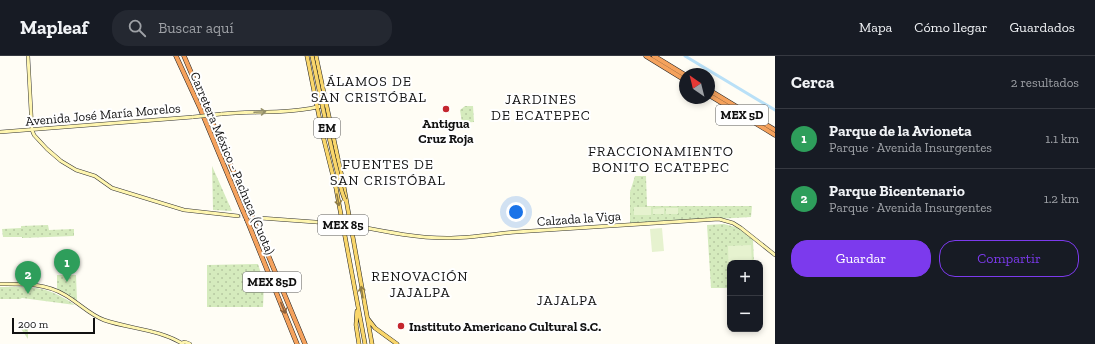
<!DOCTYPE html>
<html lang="es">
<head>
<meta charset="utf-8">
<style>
  :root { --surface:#171b24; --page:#242831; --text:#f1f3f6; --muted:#9ea1a6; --line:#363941; --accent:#7c3aed }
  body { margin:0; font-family:"Zilla Slab",serif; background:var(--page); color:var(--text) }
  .controls { position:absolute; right:12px; bottom:12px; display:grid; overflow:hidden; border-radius:8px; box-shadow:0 2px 6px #0003 }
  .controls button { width:36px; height:36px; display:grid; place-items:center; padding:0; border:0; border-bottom:1px solid var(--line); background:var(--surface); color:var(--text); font:20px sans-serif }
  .compass { position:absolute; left:679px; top:12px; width:36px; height:36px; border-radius:50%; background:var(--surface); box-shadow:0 2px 6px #0003; rotate:325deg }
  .scale { position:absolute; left:12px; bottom:10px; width:83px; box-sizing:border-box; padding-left:4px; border:2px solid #111; border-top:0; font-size:11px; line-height:14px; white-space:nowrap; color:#111; -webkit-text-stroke:3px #fff; paint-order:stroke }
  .you { position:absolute; left:516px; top:156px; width:14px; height:14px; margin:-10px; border:3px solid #fff; border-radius:50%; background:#1a73e8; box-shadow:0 0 0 6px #1a73e833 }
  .badge { display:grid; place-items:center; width:26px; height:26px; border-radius:50%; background:var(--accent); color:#fff; font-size:13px; font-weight:700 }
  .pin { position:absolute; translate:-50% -33px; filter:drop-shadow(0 1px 2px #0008) }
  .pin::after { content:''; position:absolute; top:21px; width:14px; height:12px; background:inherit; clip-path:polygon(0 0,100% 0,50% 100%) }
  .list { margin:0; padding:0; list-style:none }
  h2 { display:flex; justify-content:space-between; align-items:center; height:52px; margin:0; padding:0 16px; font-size:17px }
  h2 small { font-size:13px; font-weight:400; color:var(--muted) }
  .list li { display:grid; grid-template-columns:26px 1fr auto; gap:12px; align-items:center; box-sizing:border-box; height:60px; padding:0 16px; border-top:1px solid var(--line) }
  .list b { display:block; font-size:15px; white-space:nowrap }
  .list p { margin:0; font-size:13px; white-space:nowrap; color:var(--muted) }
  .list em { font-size:13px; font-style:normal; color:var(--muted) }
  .actions { display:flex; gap:8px; padding:12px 16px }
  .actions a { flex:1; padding:9px 0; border:1px solid var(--accent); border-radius:16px; text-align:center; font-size:14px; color:var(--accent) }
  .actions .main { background:var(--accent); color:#fff }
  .icon { flex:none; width:22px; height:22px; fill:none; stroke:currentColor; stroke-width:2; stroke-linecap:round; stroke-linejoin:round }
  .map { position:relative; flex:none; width:775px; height:288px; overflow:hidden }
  header { display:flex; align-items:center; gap:24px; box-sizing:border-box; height:56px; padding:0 20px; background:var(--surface); border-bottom:1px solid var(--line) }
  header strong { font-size:19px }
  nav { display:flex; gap:22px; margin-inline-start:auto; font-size:14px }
  .search { width:280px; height:36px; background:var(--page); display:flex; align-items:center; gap:10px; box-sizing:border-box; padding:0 14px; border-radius:16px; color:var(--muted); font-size:15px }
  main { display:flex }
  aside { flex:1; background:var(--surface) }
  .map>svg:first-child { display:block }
  .park { fill:url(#park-dots) }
  .pitch { fill:#e6f2cf }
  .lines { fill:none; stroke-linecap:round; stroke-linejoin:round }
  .canal { stroke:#b9e0f7; stroke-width:3 }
  .secondary-tunnel { stroke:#dbdad3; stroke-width:3; stroke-dasharray:3 1.5; stroke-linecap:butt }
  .secondary-casing { stroke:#333; stroke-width:4 }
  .primary-casing { stroke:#222; stroke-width:4.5 }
  .motorway-casing { stroke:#222; stroke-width:5 }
  .secondary { stroke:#fff6b0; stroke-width:3 }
  .primary { stroke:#f9d66b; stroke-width:3.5 }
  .motorway { stroke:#f5a25d; stroke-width:4 }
  .secondary-bridge-casing { stroke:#333; stroke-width:4; stroke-linecap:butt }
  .primary-bridge-casing { stroke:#222; stroke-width:4.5; stroke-linecap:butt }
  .motorway-bridge-casing { stroke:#222; stroke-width:5; stroke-linecap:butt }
  .secondary-bridge { stroke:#fff6b0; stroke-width:3 }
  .primary-bridge { stroke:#f9d66b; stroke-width:3.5 }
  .motorway-bridge { stroke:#f5a25d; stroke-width:4 }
  .oneway { stroke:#948f68 }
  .oneway2 { stroke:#917d42 }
  .oneway3 { stroke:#8e613b }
  .poi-dot { fill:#c4262e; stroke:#fff; stroke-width:1.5 }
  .labels { text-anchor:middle; stroke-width:4; stroke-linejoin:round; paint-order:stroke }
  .shield { fill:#fff; stroke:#585858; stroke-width:1 }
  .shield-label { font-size:12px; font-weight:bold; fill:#111 }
  .street-label { font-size:13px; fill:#111; stroke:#fff }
  .poi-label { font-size:13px; font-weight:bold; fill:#111; stroke:#fff }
  .neighbourhood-label { font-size:14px; letter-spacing:1px; fill:#111; stroke:#fff }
</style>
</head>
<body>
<header>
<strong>Mapleaf</strong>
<div class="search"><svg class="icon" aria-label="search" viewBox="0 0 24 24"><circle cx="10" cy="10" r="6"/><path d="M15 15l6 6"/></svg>Buscar aquí</div>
<nav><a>Mapa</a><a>Cómo llegar</a><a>Guardados</a></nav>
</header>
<main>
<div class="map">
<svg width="775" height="288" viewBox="0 0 775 288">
  <defs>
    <pattern id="park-dots" width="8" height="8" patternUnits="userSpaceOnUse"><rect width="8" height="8" fill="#d5ebbd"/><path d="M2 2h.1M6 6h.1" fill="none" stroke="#b6c8a1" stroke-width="1.8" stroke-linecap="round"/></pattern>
  </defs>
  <rect width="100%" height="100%" fill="#fffdf5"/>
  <path class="park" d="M465 50H473L474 66 462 67 460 54Z
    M212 110 232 155 213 154Z
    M635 120H646L647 150H752L751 161 630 168V136Z
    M724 168 739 172 753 184 754 207H730V232H711L707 169Z
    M48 169 49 174 74 173V180L22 182V181H3L2 173 21 172V170Z
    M258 208 264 227 263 251H207V209Z
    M57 219H76L77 245 57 233Z
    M0 231C32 230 48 230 75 249L22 242 20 243H0Z
    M19 270H28V283Z"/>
  <path class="pitch" d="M634 151H651V159H634Z
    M664 152V158H653V153Z
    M666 152H678V158H666Z
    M662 172 664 195 652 196 650 173Z
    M751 189 752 207H730V230H729L728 190Z"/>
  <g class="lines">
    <path class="canal" d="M685 0 775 54"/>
    <path class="secondary-tunnel" d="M238 160 260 162"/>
    <g class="secondary-casing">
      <path id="secondary" d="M28 0 32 74 34 79 47 93 61 105 76 114 95 120 112 132 184 154 238 160
        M221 58C256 55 292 58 326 49
        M0 76 193 61
        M260 162 343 168
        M351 169C382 175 414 182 447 182 470 182 493 178 516 176 584 172 652 167 719 163L733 167 741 172 775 199
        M0 228C23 228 45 227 65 239 79 247 90 259 104 264 130 273 159 273 183 288
        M182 287 185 286 190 288"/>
    </g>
    <g class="primary-casing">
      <path id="primary" d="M307 0 323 80 336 132 365 288
        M316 0 343 126 372 288
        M357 255 356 269 359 288
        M368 263 375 272 397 288"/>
    </g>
    <g class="motorway-casing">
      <path id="motorway" d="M176 0 200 52 243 155
        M184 0 251 156
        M646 0 685 24
        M654 0 685 19
        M709 34 775 74
        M709 39 775 79
        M247 164 297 288
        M254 165 305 288"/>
    </g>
    <use href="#secondary" class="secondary"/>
    <use href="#primary" class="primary"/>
    <use href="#motorway" class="motorway"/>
    <g class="secondary-bridge-casing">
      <path id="secondary-bridge" d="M193 61 221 58"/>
    </g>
    <g class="primary-bridge-casing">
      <path id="primary-bridge" d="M312 0C320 37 327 75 336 111 339 122 340 133 345 144"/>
    </g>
    <g class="motorway-bridge-casing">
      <path id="motorway-bridge" d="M243 155 247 164
        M251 156 254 165"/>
    </g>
    <use href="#secondary-bridge" class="secondary-bridge"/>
    <use href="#primary-bridge" class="primary-bridge"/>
    <use href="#motorway-bridge" class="motorway-bridge"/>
  </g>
  <defs><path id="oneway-shaft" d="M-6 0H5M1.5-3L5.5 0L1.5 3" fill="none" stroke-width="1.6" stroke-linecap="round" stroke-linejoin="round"/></defs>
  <use class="oneway" href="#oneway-shaft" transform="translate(260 56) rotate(-3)"/>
  <g class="oneway2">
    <use href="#oneway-shaft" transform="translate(338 144) rotate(79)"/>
    <use href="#oneway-shaft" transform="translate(362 236) rotate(-99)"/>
  </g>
  <use class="oneway3" href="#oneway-shaft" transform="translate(283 252) rotate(68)"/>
  <g class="poi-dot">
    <circle cx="446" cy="53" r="4"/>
    <circle cx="401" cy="270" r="4"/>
  </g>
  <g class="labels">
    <g class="shield">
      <rect x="716" y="49" width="52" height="20" rx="3"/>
      <rect x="314" y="62" width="26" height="20" rx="3"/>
      <rect x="318" y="159" width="50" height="20" rx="3"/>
      <rect x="243" y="216" width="58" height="20" rx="3"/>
    </g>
    <g class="shield-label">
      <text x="742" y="63">MEX 5D</text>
      <text x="327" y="76">EM</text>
      <text x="343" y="173">MEX 85</text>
      <text x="272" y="230">MEX 85D</text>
    </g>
    <g class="street-label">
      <text transform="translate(103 58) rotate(-5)" y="5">Avenida José María Morelos</text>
      <text transform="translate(233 107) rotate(67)" y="5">Carretera México - Pachuca (Cuota)</text>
      <text transform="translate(579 162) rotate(-4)" y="5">Calzada la Viga</text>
    </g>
    <g class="poi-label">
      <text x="446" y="72">Antigua<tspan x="446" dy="15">Cruz Roja</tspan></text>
      <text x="409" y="275" text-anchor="start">Instituto Americano Cultural S.C.</text>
    </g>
    <g class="neighbourhood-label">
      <text x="369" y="30">ÁLAMOS DE<tspan x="369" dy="16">SAN CRISTÓBAL</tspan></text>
      <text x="541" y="48">JARDINES<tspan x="541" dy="16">DE ECATEPEC</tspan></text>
      <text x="661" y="100">FRACCIONAMIENTO<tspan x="661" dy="16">BONITO ECATEPEC</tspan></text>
      <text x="388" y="113">FUENTES DE<tspan x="388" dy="16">SAN CRISTÓBAL</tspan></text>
      <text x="420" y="225">RENOVACIÓN<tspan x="420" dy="16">JAJALPA</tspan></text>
      <text x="567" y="249">JAJALPA</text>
    </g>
  </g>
</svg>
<div class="controls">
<button>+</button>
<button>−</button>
</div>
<svg class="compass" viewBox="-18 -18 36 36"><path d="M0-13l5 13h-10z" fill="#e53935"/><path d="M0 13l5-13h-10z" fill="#9ea1a6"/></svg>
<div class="scale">200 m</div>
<div class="you"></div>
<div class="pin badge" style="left:67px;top:226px;background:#2e9e5b">1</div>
<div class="pin badge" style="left:28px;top:238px;background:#2e9e5b">2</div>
</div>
<aside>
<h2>Cerca<small>2 resultados</small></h2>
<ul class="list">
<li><span class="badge" style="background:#2e9e5b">1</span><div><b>Parque de la Avioneta</b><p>Parque · Avenida Insurgentes</p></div><em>1.1 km</em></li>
<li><span class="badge" style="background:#2e9e5b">2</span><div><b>Parque Bicentenario</b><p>Parque · Avenida Insurgentes</p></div><em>1.2 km</em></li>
</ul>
<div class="actions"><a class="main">Guardar</a><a>Compartir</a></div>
</aside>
</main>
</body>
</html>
